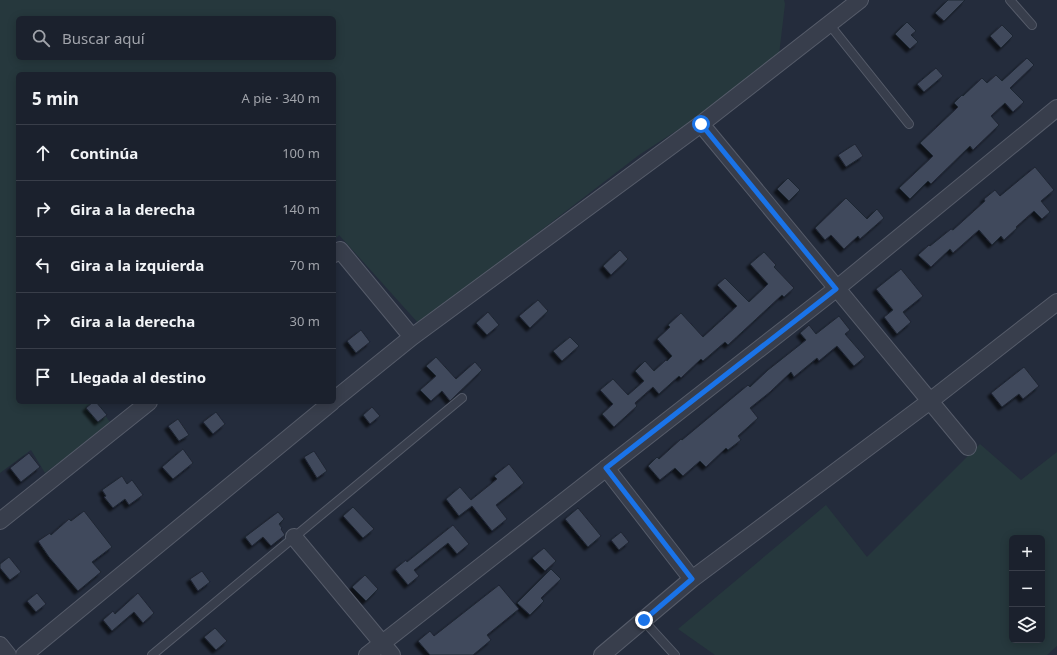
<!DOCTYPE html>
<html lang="es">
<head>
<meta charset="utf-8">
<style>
  :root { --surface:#1b212d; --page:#282e39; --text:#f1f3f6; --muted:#a0a3aa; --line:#393e49 }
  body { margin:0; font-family:"Noto Sans",sans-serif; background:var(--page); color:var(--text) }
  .controls { position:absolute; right:12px; bottom:12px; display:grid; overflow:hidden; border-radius:6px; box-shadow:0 2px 10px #0003 }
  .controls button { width:36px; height:36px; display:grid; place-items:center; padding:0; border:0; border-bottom:1px solid var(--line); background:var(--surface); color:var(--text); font:20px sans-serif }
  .stop { position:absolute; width:12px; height:12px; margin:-9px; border:3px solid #1a73e8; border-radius:50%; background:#fff }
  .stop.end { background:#1a73e8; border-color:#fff; box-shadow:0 1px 4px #0008 }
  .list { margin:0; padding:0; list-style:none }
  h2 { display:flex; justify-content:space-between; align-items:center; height:52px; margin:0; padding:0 16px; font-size:17px }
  h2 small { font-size:13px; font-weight:400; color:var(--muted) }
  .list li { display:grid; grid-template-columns:26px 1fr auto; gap:12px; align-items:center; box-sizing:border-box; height:56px; padding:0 16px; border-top:1px solid var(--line) }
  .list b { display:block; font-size:15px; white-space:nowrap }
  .list em { font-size:13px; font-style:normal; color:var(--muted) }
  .icon { flex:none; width:22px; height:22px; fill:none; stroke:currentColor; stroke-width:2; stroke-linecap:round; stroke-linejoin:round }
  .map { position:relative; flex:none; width:1057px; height:655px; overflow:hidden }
  .search { position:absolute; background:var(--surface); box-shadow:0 2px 10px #0003; left:16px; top:16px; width:320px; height:44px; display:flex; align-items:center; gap:10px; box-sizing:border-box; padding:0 14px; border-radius:6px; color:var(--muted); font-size:15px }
  .panel { position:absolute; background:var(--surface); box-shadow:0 2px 10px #0003; left:16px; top:72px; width:320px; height:332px; border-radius:6px }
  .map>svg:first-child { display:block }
  .green { fill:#26383d; fill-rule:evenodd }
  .building { fill:#404a5b; stroke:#1f2533; filter:url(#shadow) }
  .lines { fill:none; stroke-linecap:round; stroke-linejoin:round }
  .service-casing { stroke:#565c6a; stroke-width:10 }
  .minor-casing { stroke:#565c6a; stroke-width:18 }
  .service { stroke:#383e4c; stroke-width:8 }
  .minor { stroke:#383e4c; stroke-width:16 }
  .route { stroke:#1a73e8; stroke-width:5 }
</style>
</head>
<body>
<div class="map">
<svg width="1057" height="655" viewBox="0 0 1057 655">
  <defs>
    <filter id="shadow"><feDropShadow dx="-3.5" dy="3.5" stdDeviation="1" flood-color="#0009"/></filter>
  </defs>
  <rect width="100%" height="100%" fill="#242c3c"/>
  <path class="green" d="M0 0H784L785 4 779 55 687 124 639 155 419 324 339 235 334 240V74H18V402H95L110 422 73 452 45 473 31 450 0 473ZM18 18H334V58H18Z
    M980 444 1021 480 1057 452V646L1047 655H715L678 629 826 505 867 557ZM1012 538H1042V640H1012Z"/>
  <path class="building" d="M948 0H965L944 21 935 13Z
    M907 22 916 31 911 35 918 42 910 49 895 34Z
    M1002 25 1013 36 1001 48 990 36Z
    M1027 58 1034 65 1010 88 1024 102 1013 112 1005 103 991 116 999 125 973 150 970 146 931 184 928 181 910 199 899 188 933 156 920 143 958 107 954 103 962 95 963 96 982 78 987 83 996 75 1002 81Z
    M936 68 943 76 924 92 917 84Z
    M855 144 863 156 846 167 838 155Z
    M1035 167 1054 190 1041 201 1050 212 1042 219 1034 211 1016 227 1017 228 1004 240 1001 236 992 245 979 230 953 253 950 249 931 267 918 255 929 245 930 246 951 229 953 230 985 201 984 199 995 190 1000 196Z
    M788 178 800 190 789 201 777 189Z
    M846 198 867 219 877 209 884 218 860 239 858 236 844 249 831 235 825 240 815 228Z
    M620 250 628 259 611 275 603 266Z
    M764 252 776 265 774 267 794 288 784 297 782 295 728 345 725 342 703 361 701 359 681 378 679 376 659 394 653 387 635 403 637 406 614 427 602 414 613 404 600 390 613 379 628 395 644 381 635 371 645 361 654 371 666 360 667 361 672 356 657 339 670 327 668 325 681 313 703 337 737 306 717 285 725 278 749 302 768 284 750 264Z
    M901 269 923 296 903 312 911 322 897 334 884 317 893 310 876 289Z
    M538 300 548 311 530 328 519 316Z
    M488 312 499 325 487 335 476 323Z
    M839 316 850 330 845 334 865 357 854 366 837 346 819 361 817 358 794 377 791 372 770 392 750 408 758 418 738 436 741 440 728 450 726 448 706 467 700 461 683 476 675 468 660 480 648 466 657 457 659 459 681 439 682 440 748 385 750 387 768 370 806 340 800 333 809 325 816 334Z
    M361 330 370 342 356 353 347 341Z
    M570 337 579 346 562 361 553 351Z
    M436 357 456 379 475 362 482 370 450 401 442 391 431 401 420 390 436 376 426 366Z
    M1024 367 1039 386 1023 399 1019 394 1002 407 991 393Z
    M93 402H96L107 415 98 422 86 408Z
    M372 407 380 416 370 424 363 415Z
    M216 412 225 424 213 434 203 422Z
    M178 419 189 435 179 441 168 426Z
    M183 449 193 463 173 479 162 467Z
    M314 451 327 471 317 478 304 457Z
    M29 453 40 467 21 482 10 468Z
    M509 464 524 483 496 505 507 519 492 531 472 506 459 516 446 499 460 487 471 500 497 479 494 476Z
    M122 476 127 484 132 480 143 495 129 505 125 499 113 508 104 497 106 496 102 490Z
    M353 507 374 529 363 538 343 516Z
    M578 508 601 536 588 547 565 519Z
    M84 511 112 547 92 562 101 572 78 591 49 557 38 541 50 533 51 535 69 519 71 521Z
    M278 512 284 519 279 524 282 528 281 529 285 535 271 546 263 537 252 546 245 537Z
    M453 525 469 544 457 554 448 543 414 570 419 576 408 585 395 569 406 560 407 562Z
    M621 532 629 542 619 550 611 540Z
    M544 548 556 561 545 571 532 558Z
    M9 557 21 572 10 580 0 568V564Z
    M551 569 561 579 541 598 544 601 530 615 517 603Z
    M202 571 210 582 198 591 190 579Z
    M365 575 378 589 366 601 352 587Z
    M499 585 519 609 487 635 491 640 473 655H430L418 641 430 631 434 636Z
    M37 593 46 604 36 612 27 601Z
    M138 593 154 613 143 623 134 612 112 631 103 620 113 611 115 614Z
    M215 628 227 641 216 650 204 637Z"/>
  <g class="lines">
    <g class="service-casing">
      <path id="service" d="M1010 0 1032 25
        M829 24 909 124
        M644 621 675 655
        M152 655 462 398"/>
    </g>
    <g class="minor-casing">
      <path id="minor" d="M701 124 968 447
        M334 254 340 250 412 337
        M334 400 412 337 701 124 860 0
        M606 468 692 579
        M0 521 149 402
        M294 537 392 655
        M0 645 8 655
        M24 655 332 402
        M367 655 836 289 1057 108
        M602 655 692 579 930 401 1057 302"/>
    </g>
    <use href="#service" class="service"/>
    <use href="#minor" class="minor"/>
  </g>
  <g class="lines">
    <path class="route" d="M644 620 692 579 606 468 836 289 701 124"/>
  </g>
</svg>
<div class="controls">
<button>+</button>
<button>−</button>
<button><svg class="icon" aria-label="layers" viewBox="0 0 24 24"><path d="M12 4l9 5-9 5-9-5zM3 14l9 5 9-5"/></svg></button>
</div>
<div class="stop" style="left:701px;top:124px"></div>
<div class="stop end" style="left:644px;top:620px"></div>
<div class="search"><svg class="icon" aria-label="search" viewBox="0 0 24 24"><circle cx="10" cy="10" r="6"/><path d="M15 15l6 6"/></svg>Buscar aquí</div>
<section class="panel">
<h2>5 min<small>A pie · 340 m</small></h2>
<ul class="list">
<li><svg class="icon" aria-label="ahead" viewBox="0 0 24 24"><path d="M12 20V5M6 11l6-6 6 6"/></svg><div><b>Continúa</b></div><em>100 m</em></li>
<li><svg class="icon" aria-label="right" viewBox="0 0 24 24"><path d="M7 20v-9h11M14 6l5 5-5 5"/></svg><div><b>Gira a la derecha</b></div><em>140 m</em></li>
<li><svg class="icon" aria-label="left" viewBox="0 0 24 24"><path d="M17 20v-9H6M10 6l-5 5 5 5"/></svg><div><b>Gira a la izquierda</b></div><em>70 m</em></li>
<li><svg class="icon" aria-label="right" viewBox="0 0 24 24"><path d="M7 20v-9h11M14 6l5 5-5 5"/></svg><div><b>Gira a la derecha</b></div><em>30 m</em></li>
<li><svg class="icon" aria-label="arrive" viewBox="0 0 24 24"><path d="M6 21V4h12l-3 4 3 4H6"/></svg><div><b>Llegada al destino</b></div></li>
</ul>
</section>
</div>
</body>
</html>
